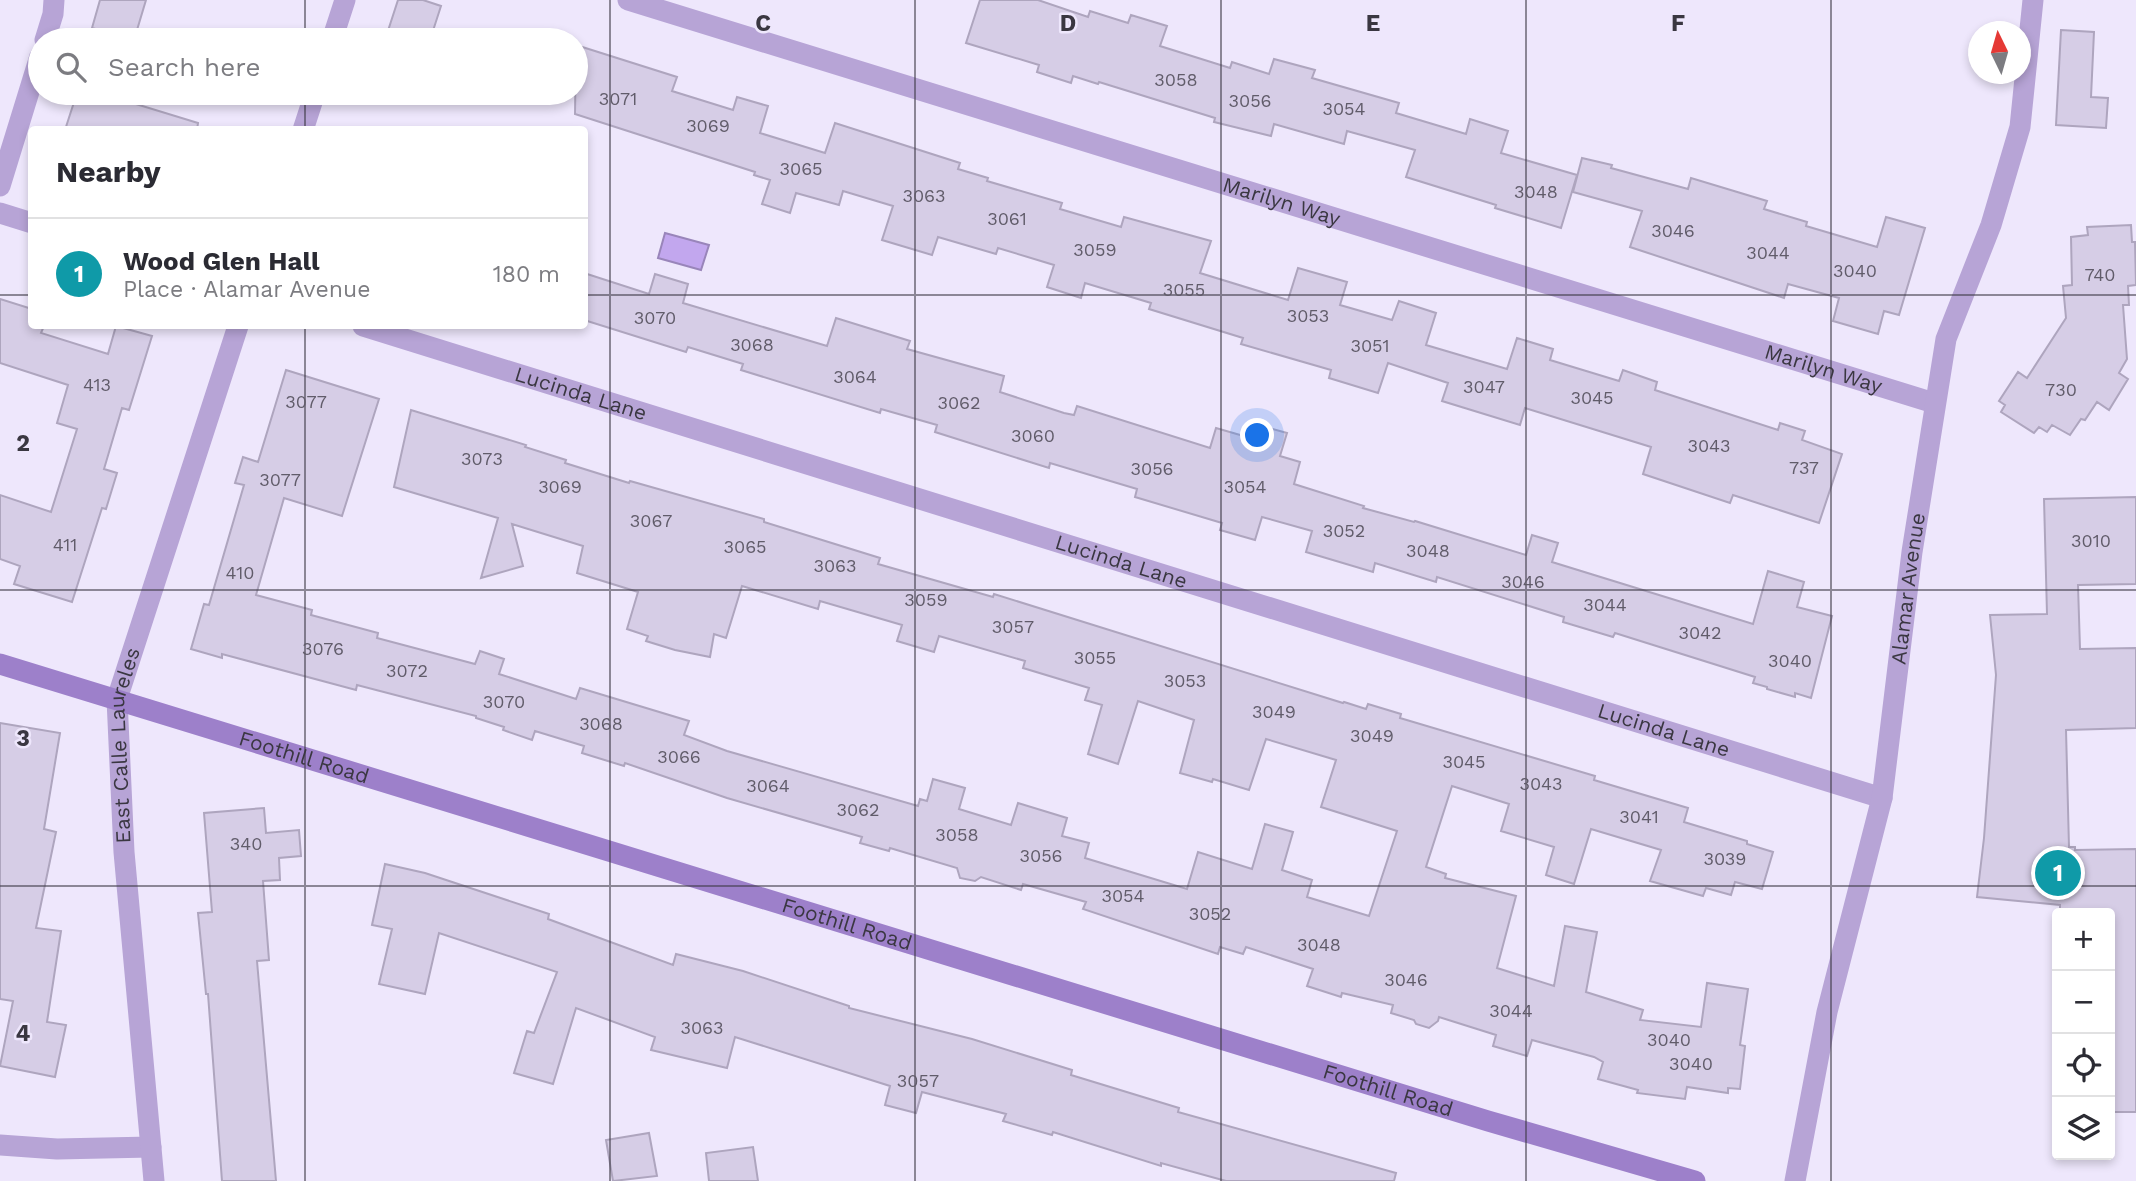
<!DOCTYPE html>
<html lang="en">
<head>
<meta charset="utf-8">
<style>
  :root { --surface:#fff; --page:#f2f2f3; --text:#2b2b33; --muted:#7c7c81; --line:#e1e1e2; --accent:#158e49 }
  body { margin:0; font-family:"Work Sans",sans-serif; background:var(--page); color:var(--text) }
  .controls { position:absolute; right:21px; bottom:21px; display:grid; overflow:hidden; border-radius:7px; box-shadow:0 4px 10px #0003 }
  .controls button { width:63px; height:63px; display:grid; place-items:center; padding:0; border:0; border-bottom:2px solid var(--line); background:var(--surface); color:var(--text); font:35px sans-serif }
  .compass { position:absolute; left:1968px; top:21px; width:63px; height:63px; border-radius:50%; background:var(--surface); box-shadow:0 4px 10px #0003; rotate:355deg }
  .you { position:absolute; left:1258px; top:436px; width:24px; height:24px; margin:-18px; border:5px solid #fff; border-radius:50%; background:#1a73e8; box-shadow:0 0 0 10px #1a73e833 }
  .badge { display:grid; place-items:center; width:46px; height:46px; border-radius:50%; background:var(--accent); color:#fff; font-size:23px; font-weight:700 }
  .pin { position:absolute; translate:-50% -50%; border:4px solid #fff; box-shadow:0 2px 7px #0006 }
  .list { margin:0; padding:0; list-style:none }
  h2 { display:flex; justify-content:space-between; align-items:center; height:91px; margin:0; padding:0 28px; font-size:30px }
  h2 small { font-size:23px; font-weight:400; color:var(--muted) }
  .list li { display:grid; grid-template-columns:46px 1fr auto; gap:21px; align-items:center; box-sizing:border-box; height:112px; padding:0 28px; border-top:2px solid var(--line) }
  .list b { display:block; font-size:26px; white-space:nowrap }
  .list p { margin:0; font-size:23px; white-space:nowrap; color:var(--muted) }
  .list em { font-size:23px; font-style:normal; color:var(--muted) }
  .icon { flex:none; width:38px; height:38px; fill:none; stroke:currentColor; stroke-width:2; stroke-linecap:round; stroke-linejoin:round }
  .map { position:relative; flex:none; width:2136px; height:1181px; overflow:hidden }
  .search { position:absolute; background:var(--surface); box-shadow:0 4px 10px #0003; left:28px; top:28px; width:560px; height:77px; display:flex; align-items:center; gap:18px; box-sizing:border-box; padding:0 24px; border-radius:38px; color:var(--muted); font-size:26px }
  .panel { position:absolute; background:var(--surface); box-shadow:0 4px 10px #0003; left:28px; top:126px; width:560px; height:203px; border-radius:7px }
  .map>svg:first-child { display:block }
  .water { fill:#c2a7ee; stroke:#9985ba; stroke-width:2 }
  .building { fill:#d6cde6; stroke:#aea5be; stroke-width:2 }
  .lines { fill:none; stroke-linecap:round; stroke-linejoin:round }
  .street { stroke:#b7a4d6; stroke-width:21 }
  .secondary { stroke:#9d80ca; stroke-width:21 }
  .grid { fill:none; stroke:#3a3741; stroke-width:2; stroke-opacity:0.55 }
  .labels { text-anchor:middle; stroke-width:5; stroke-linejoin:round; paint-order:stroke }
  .number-label { font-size:18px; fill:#615c6a }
  .street-label { font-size:21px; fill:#3a3741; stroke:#eee7fc }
  .grid-label { font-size:23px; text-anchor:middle; font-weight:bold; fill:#3a3741; stroke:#eee7fc; stroke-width:5; stroke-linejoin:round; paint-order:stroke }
</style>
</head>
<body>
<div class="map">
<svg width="2136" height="1181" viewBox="0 0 2136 1181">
  <rect width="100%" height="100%" fill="#eee7fc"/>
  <path class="water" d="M665 233 709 245 701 270 658 258Z"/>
  <path class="building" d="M100 0H146L134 40 92 28Z
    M398 0H423L441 6 430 40H385Z
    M980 0H1038L1088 17 1090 11 1128 23 1131 15 1167 26 1160 46 1230 68 1232 62 1269 74 1274 59 1315 70 1312 78 1399 103 1396 113 1466 134 1470 119 1508 131 1501 153 1577 175 1561 228 1495 208 1496 205 1406 177 1415 150 1347 131 1344 144 1274 124 1271 136 1214 122 1215 118 1099 82 1098 84 1073 76 1071 83 1037 72 1039 65 966 43Z
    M2061 30 2094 32 2091 97 2108 98 2106 128 2056 125Z
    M576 45 677 77 672 91 733 110 737 97 768 106 760 133 825 153 835 123 960 163 958 169 988 178 987 181 1062 203 1060 209 1121 227 1124 217 1211 241 1200 273 1288 300 1298 268 1347 282 1340 305 1392 320 1399 301 1436 313 1426 345 1507 369 1517 338 1553 349 1550 360 1619 381 1623 370 1657 382 1655 390 1778 430 1780 423 1805 431 1802 440 1842 454 1819 523 1733 495 1730 503 1643 474 1651 447 1525 408 1520 425 1442 401 1448 383 1388 363 1378 393 1329 378 1331 370 1241 344 1243 338 1149 309 1151 303 1085 283 1081 298 1047 287 1054 265 998 248 996 254 938 237 932 255 882 240 893 206 843 191 839 205 796 193 790 213 762 204 770 180 754 175 755 172 575 114Z
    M77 93H100L198 123 197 130H65Z
    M1582 158 1612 165 1611 168 1688 189 1691 178 1767 201 1764 209 1807 222 1806 226 1877 247 1886 217 1925 228 1899 315 1884 311 1878 334 1833 321 1839 298 1788 284 1784 298 1630 247 1642 211 1573 192Z
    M2131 225 2132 242H2135L2136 285 2128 286 2129 305H2123L2127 359 2119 373 2128 379 2109 410 2097 402 2085 420 2081 419 2070 435 2052 425 2047 432 2039 427 2034 433 2001 412 2005 405 1999 401 2018 372 2027 378 2066 318 2063 286 2072 285 2071 237 2088 235 2087 227Z
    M584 273 649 294 655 274 688 284 683 303 827 346 836 318 910 341 907 349 1004 376 1000 392 1064 413 1074 415 1077 406 1210 448 1216 428 1254 439 1258 425 1287 433 1280 456 1300 462 1294 484 1364 506 1363 508 1414 522 1415 521 1526 555 1532 535 1558 543 1552 562 1753 624 1768 571 1804 582 1797 607 1832 616 1811 698 1795 693V697L1767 689V687L1753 683 1755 677 1615 633 1613 637 1563 622 1564 617 1437 577 1436 582 1375 563 1373 572 1306 552 1312 531 1262 517 1255 540 1220 530 1222 523 1135 497 1137 489 1050 463 1049 468 935 432 937 425 881 409 880 413 741 370 743 364 688 347 686 352 584 320Z
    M0 299 32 309V326H44L41 333 108 354 116 326 152 336 129 410 122 408 104 469 117 473 106 509 102 508 72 602 14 584 20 566 0 559V495L51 512 77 429 57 423 68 385 0 363Z
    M286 370 379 399 342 516 284 498 256 595 312 610 311 615 378 633 377 638 475 664 480 651 504 659 499 674 576 699 580 688 689 721 684 735 727 751 918 806 920 799 927 801 933 779 965 788 959 809 1011 825 1018 803 1067 818 1062 836 1089 843 1085 858 1187 889 1198 852 1252 869 1265 824 1293 832 1282 870 1312 880 1307 897 1369 916 1397 831 1321 807 1336 760 1266 739 1249 790 1213 779 1212 782 1180 773 1194 720 1138 701 1118 764 1088 754 1102 705 1085 700 1089 688 1023 668 1025 661 939 636 934 652 897 641 902 625 820 601 818 609 742 586 726 638 714 634 710 657 675 650 646 641 648 636 627 629 638 592 577 573 583 546 512 524 523 566 481 578 498 518 394 487 411 410 526 445 525 447 566 460 565 463 629 483 630 481 764 519V522L880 558 878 564 993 597 994 594 1343 703 1344 702 1366 709 1368 704 1401 714 1400 718 1595 776 1594 780 1688 808 1684 822 1747 841V844L1773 852 1762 889 1735 882 1731 895 1706 888 1703 896 1650 881 1661 850 1591 829 1574 884 1546 875 1554 847 1501 831 1509 804 1452 786 1426 867 1446 874 1445 878 1516 896 1497 968 1554 986 1565 926 1597 932 1586 992 1643 1010 1640 1020 1701 1027 1707 983 1748 989 1740 1045 1745 1046 1740 1089 1728 1088V1093L1687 1087 1685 1099 1637 1093 1638 1090 1598 1079 1603 1062 1594 1057 1532 1040 1527 1056 1493 1046 1496 1035 1439 1017 1438 1021 1429 1028 1416 1024 1414 1020 1391 1013 1393 1005 1342 993 1341 997 1307 986 1313 969 1246 947 1243 954 1220 947 1218 954 1083 909 1086 902 1023 884 1021 890 981 877 975 881 960 878 957 868 890 848 889 851 860 843 862 837 727 798 625 763 624 766 582 753 584 746 535 731 532 740 503 730 504 727 476 718V716L357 685 356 690 222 654V658L191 649 204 604 209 605 244 485 235 483 243 457 258 462Z
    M2136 497V584L2078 585 2080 649 2136 648V728L2066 730 2069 847H2075V850L2136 849V1112H2110V913H2060V905L1977 897 1984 838 1996 675 1990 615 2047 614 2044 499Z
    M0 723 60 733 44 829 56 832 36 928 61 931 47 1022 66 1025 55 1077 0 1066 13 1001 0 999Z
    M264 808 266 833 299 830 301 856 279 858 280 880 263 881 269 960 257 961 276 1181H222L208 994H206L198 913 212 912 204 813Z
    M385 864 425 873 549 914 548 919 673 965 676 954 743 971 849 1006V1008L972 1039 1072 1070 1071 1075 1179 1108 1178 1112 1396 1173 1394 1181H1226L1161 1163V1166L1053 1132 1052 1135 1003 1121 1006 1114 922 1092 916 1113 885 1105 890 1086 735 1037 727 1068 651 1050 655 1037 576 1008 553 1084 514 1073 527 1031 534 1033 557 972 439 933 425 994 379 984 392 929 372 925Z
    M649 1133 657 1176 613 1181 606 1140Z
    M753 1147 758 1181H709L706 1153Z"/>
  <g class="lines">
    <g class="street">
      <path id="s1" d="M628 0 1934 403"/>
      <path d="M45 40 53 14 54 0"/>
      <path d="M332 40 345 0"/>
      <path d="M303 130 315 93"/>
      <path d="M0 186 40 56"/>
      <path d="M0 213 32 223"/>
      <path id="s2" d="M363 326 1882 798"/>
      <path d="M0 1145 57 1149 151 1147"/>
      <path id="s3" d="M154 1181 124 852 117 699 238 326"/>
      <path id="s4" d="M1795 1181 1827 1012 1882 798 1912 552 1946 339 1991 225 2020 127 2033 0"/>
    </g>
    <path class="secondary" id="s5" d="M0 664 1488 1121 1695 1181"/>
  </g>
  <path class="grid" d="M305 0V40M610 0V1181M915 0V1181M1221 0V1181M1526 0V1181M1831 0V1181M305 93V130M0 295H32M584 295H2136M305 326V1181M0 590H2136M0 886H2136"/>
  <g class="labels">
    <g class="number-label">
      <text x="1176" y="86">3058</text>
      <text x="618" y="105">3071</text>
      <text x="1250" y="107">3056</text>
      <text x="1344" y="115">3054</text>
      <text x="708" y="132">3069</text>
      <text x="801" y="175">3065</text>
      <text x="1536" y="198">3048</text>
      <text x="924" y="202">3063</text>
      <text x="1007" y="225">3061</text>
      <text x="1673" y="237">3046</text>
      <text x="1095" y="256">3059</text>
      <text x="1768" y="259">3044</text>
      <text x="1855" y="277">3040</text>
      <text x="2100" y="281">740</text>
      <text x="1184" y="296">3055</text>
      <text x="1308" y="322">3053</text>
      <text x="655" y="324">3070</text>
      <text x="752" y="351">3068</text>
      <text x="1370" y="352">3051</text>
      <text x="855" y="383">3064</text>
      <text x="97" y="391">413</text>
      <text x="1484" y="393">3047</text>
      <text x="2061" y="396">730</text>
      <text x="1592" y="404">3045</text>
      <text x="306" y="408">3077</text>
      <text x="959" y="409">3062</text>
      <text x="1033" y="442">3060</text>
      <text x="1709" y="452">3043</text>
      <text x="482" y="465">3073</text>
      <text x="1804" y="474">737</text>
      <text x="1152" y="475">3056</text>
      <text x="280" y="486">3077</text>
      <text x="560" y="493">3069</text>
      <text x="1245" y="493">3054</text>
      <text x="651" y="527">3067</text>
      <text x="1344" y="537">3052</text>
      <text x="2091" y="547">3010</text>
      <text x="65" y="551">411</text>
      <text x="745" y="553">3065</text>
      <text x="1428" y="557">3048</text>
      <text x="835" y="572">3063</text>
      <text x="240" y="579">410</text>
      <text x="1523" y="588">3046</text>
      <text x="926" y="606">3059</text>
      <text x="1605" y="611">3044</text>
      <text x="1013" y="633">3057</text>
      <text x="1700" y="639">3042</text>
      <text x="323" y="655">3076</text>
      <text x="1095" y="664">3055</text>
      <text x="1790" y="667">3040</text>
      <text x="407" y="677">3072</text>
      <text x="1185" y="687">3053</text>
      <text x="504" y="708">3070</text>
      <text x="1274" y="718">3049</text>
      <text x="601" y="730">3068</text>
      <text x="1372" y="742">3049</text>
      <text x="679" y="763">3066</text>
      <text x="1464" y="768">3045</text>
      <text x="1541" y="790">3043</text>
      <text x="768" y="792">3064</text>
      <text x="858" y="816">3062</text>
      <text x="1639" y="823">3041</text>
      <text x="957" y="841">3058</text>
      <text x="246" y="850">340</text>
      <text x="1041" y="862">3056</text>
      <text x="1725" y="865">3039</text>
      <text x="1123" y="902">3054</text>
      <text x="1210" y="920">3052</text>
      <text x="1319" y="951">3048</text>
      <text x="1406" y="986">3046</text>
      <text x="1511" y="1017">3044</text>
      <text x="702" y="1034">3063</text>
      <text x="1669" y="1046">3040</text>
      <text x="1691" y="1070">3040</text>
      <text x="918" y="1087">3057</text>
    </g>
    <g class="street-label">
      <text dy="7" stroke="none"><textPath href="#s1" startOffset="684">Marilyn Way</textPath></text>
      <text dy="7" stroke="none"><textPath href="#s1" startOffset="1251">Marilyn Way</textPath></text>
      <text dy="7" stroke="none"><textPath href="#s2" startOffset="228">Lucinda Lane</textPath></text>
      <text dy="7" stroke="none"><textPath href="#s2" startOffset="794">Lucinda Lane</textPath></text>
      <text dy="7" stroke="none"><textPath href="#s4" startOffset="604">Alamar Avenue</textPath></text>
      <text dy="7" stroke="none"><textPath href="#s2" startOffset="1362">Lucinda Lane</textPath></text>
      <text dy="7" stroke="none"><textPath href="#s3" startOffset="438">East Calle Laureles</textPath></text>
      <text dy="7" stroke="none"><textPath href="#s5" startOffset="318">Foothill Road</textPath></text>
      <text dy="7" stroke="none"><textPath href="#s5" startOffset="886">Foothill Road</textPath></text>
      <text dy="7" stroke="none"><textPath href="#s5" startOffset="1452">Foothill Road</textPath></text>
    </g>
  </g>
  <g class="grid-label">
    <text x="763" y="31">C</text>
    <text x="1068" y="31">D</text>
    <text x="1373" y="31">E</text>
    <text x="1678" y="31">F</text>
    <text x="23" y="451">2</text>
    <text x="23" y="746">3</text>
    <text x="23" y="1041">4</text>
  </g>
</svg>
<div class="controls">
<button>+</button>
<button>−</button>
<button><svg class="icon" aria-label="locate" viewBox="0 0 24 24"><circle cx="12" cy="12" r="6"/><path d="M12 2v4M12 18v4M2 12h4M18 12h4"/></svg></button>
<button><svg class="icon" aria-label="layers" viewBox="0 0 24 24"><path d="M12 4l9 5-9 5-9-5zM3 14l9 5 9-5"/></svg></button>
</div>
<svg class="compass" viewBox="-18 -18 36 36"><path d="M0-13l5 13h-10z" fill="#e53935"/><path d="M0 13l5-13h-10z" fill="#7c7c81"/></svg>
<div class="you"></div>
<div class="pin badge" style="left:2058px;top:873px;background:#0f9aa8">1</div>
<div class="search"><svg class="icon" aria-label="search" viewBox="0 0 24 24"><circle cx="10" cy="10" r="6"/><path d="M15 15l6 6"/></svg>Search here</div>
<section class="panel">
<h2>Nearby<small></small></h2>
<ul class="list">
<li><span class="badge" style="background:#0f9aa8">1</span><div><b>Wood Glen Hall</b><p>Place · Alamar Avenue</p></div><em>180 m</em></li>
</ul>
</section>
</div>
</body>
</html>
